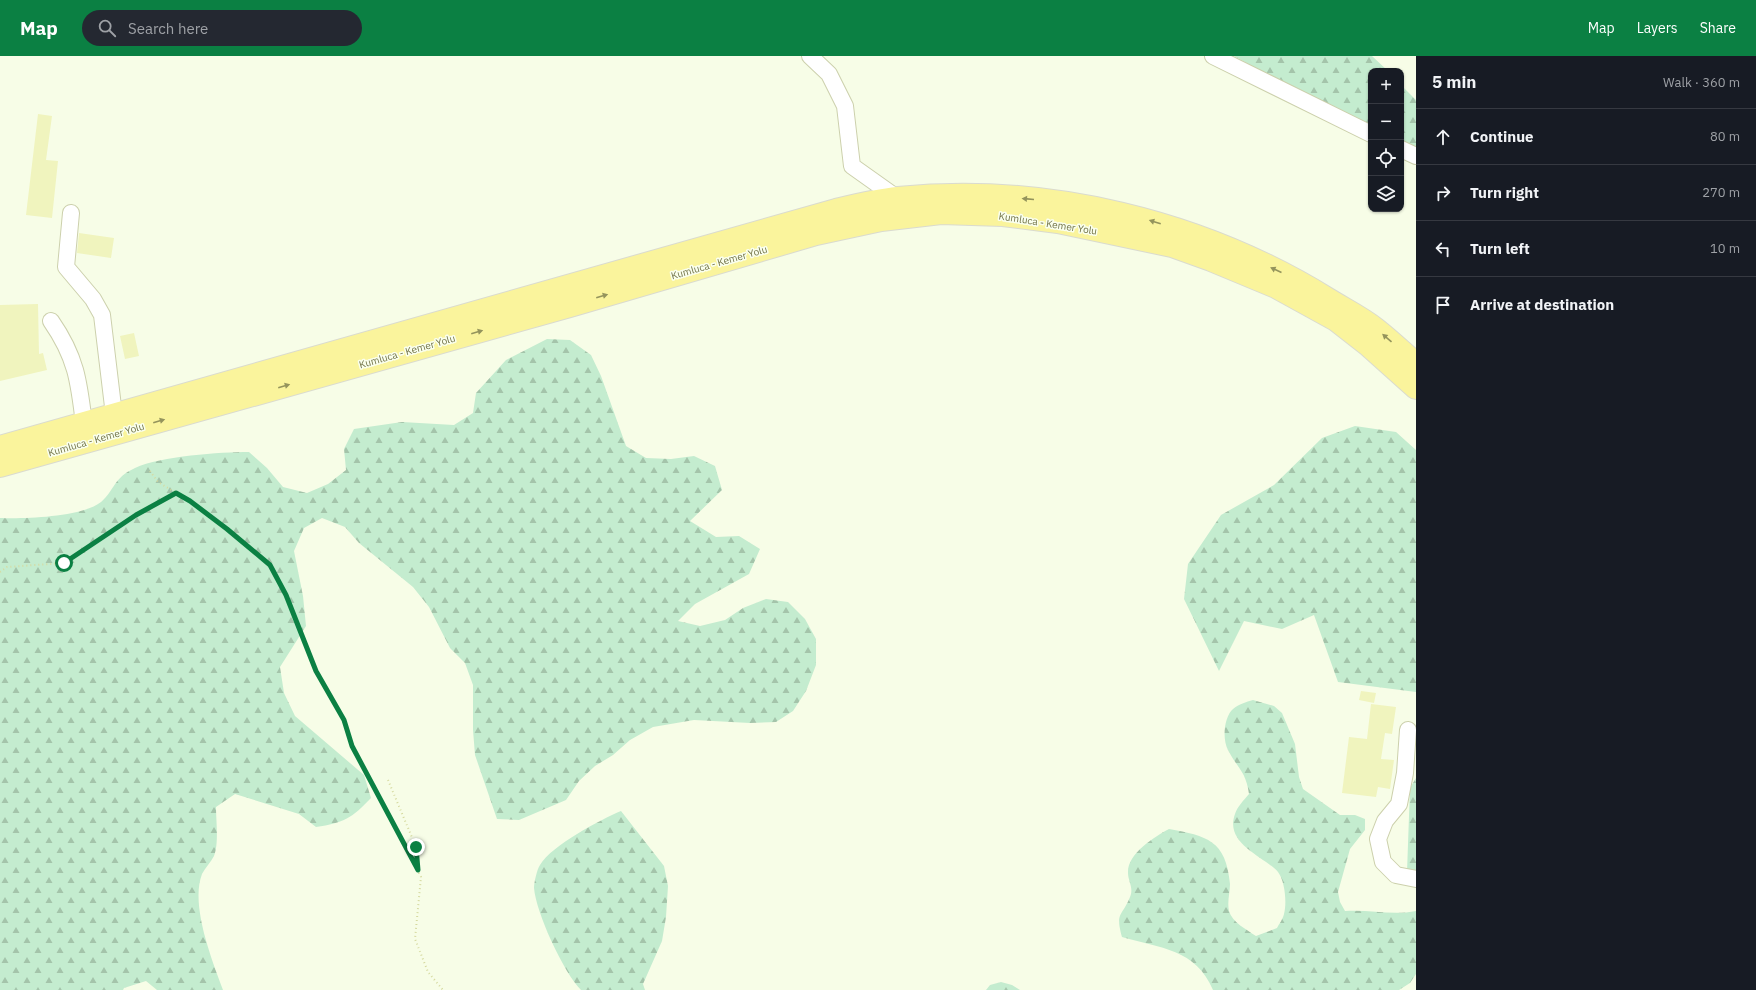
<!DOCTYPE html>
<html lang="en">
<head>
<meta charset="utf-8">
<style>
  :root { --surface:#171b24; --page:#242831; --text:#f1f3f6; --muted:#9ea1a6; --line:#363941; --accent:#0b8043 }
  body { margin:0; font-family:"IBM Plex Sans",sans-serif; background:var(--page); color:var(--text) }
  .controls { position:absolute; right:12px; top:12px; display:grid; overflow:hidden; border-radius:8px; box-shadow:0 1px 3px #0004 }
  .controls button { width:36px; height:36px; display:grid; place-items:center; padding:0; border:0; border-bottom:1px solid var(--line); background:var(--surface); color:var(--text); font:20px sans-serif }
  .stop { position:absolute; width:12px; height:12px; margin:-9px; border:3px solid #0b8043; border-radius:50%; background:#fff }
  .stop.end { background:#0b8043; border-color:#fff; box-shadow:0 1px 4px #0008 }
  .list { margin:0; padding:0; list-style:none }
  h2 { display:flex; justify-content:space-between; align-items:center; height:52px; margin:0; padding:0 16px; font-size:17px }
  h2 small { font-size:13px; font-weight:400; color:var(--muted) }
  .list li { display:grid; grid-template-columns:26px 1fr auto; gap:12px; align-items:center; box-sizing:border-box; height:56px; padding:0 16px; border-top:1px solid var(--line) }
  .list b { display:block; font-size:15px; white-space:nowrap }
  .list em { font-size:13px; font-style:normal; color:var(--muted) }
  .icon { flex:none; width:22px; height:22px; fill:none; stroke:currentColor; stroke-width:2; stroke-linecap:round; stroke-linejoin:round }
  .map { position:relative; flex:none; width:1416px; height:934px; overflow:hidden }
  header { display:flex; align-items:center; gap:24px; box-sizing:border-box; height:56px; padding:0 20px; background:var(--accent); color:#fff }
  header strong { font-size:19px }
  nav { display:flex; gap:22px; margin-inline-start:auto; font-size:14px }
  .search { width:280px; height:36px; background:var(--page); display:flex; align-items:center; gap:10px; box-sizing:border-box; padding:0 14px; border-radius:22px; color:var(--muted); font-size:15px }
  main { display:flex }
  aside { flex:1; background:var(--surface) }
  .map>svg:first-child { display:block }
  .forest { fill:url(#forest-firs) }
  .building { fill:#f0f4be }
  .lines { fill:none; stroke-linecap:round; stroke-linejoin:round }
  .minor-casing { stroke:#ccd0ac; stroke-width:18 }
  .highway-casing { stroke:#dadbcf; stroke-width:24 }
  .path { stroke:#d6daa0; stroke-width:2; stroke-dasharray:1 3; stroke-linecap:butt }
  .minor { stroke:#fff; stroke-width:16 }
  .highway { stroke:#faf49c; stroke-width:22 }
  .oneway { fill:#94945c }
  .route { stroke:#0b8043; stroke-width:5 }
  .labels { text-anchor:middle; stroke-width:3; stroke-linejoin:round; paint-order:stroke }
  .street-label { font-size:10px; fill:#727447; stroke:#faffef }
</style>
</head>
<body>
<header>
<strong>Map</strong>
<div class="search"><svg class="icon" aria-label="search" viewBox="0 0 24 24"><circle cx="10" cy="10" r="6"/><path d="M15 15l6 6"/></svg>Search here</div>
<nav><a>Map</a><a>Layers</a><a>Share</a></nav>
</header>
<main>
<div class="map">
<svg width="1416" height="934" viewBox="0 0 1416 934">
  <defs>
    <pattern id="forest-firs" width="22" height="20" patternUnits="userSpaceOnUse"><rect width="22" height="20" fill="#c4eccf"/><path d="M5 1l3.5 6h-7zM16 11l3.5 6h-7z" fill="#a4c4aa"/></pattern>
  </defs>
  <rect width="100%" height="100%" fill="#f7fde7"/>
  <path class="forest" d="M1234 0H1372L1388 15H1371V77Z
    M1401 29 1416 44V98L1401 92Z
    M547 283 570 284 591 299 601 320 626 390 646 402 671 403 694 400 715 410 722 434 690 465 716 481 739 480 760 493 749 518 695 548 678 565 700 570 725 564 743 552 766 543 788 546 805 563 816 583V609L806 635 793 655 776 666 750 667 694 664 653 671 630 684 613 699 595 710 579 725 566 744 519 764 497 763 475 699 473 674V629L465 607 450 592 429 551 413 531 359 487 345 471 322 462 304 472 294 495 303 540 306 570 280 611 284 637 295 660 364 719 371 742C352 762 344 767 316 771L299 758 235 738 216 751C216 764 219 788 214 800 211 806 205 812 202 818 190 849 212 904 223 934H157L146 925 124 932 123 934H0V462C25 463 82 461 101 446 115 434 113 422 135 412 161 400 220 396 249 396L267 412 283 431 307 437 328 428 346 414 344 393 354 373 402 366 454 369 473 357 476 337 506 304Z
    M1355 370 1396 376 1416 394V636L1338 626 1314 559 1282 573 1244 565 1219 615 1184 543 1188 508 1221 459 1274 429 1322 382Z
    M1253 644 1274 650 1282 657 1295 688 1299 721 1303 733 1340 759H1355L1365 763V774L1350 793 1338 836 1340 846 1345 855C1369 853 1392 860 1416 855V918L1410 927 1399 934H1213C1196 893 1160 892 1122 881 1115 856 1122 861 1130 841 1134 832 1128 825 1128 817 1127 798 1154 781 1169 773 1207 780 1226 784 1230 828 1230 836 1227 846 1229 855 1232 866 1247 874 1256 880L1277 872C1279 868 1283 863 1284 858 1287 847 1285 825 1278 816 1264 800 1224 788 1235 758 1237 751 1244 744 1249 738 1246 715 1237 712 1228 694 1222 683 1224 661 1233 653 1239 648 1246 646 1253 644Z
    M1416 722V819L1407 816 1410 732Z
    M621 755 664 810 668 830 666 861 662 885 643 928 645 934H581C564 917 536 857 534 832 534 827 537 813 540 809 552 789 600 764 621 755Z
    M1001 926 1012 929 1020 934H986L990 929Z"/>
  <path class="building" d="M38 58 52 60 46 104 58 105 52 162 26 159Z
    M79 177 114 182 111 202 77 197Z
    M38 248 39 298 43 297 47 314 0 325V249Z
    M134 277 139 300 125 303 120 280Z
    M1361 635 1376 637 1374 647 1359 644Z
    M1371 648 1396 651 1392 678 1385 677 1381 703 1394 704 1390 733 1378 731 1376 741 1342 737 1349 681 1367 683Z"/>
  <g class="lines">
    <g class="minor-casing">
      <path id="minor" d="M810 0 829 18 845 50 852 110 897 142
        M1213 0 1371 78
        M1401 93 1416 100
        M71 157 66 211 93 243 102 259 114 359
        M51 265C76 301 79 325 84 368
        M1408 674 1405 717 1399 748 1385 765 1378 783 1383 806 1396 819 1416 823"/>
    </g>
    <g class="highway-casing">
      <path id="highway" d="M0 391 836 154C857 149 877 144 898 142 1046 127 1202 165 1328 243 1344 253 1361 261 1376 273 1390 284 1403 296 1416 308
        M0 410 570 250 816 178 881 164 941 157 1003 159 1058 166 1172 190 1211 204 1276 231 1336 264 1368 289 1416 332"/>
    </g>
    <path class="path" d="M150 415 158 426 190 445 270 509 287 539 316 615 344 664 352 690 421 821 415 883 428 916 443 934
      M0 516 7 511 64 507 136 459 176 437
      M388 724 416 791 417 813"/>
    <use href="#minor" class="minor"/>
    <use href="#highway" class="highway"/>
  </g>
  <defs><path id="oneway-solid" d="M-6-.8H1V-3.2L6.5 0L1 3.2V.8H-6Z"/></defs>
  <g class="oneway">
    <use href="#oneway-solid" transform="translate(1028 143) rotate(-175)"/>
    <use href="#oneway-solid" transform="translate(1155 166) rotate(-163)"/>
    <use href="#oneway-solid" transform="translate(1276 214) rotate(-156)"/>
    <use href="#oneway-solid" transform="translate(602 240) rotate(-16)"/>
    <use href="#oneway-solid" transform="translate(477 276) rotate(-16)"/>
    <use href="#oneway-solid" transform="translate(1387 282) rotate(-139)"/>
    <use href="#oneway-solid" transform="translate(284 330) rotate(-16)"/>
    <use href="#oneway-solid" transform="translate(159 365) rotate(-16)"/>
  </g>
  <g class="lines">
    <path class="route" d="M64 507 136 459 176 437 190 445 227 473 270 509 286 539 316 615 344 664 352 690 418 814 416 791"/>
  </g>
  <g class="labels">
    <g class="street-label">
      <text transform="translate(1048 167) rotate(9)" y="4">Kumluca - Kemer Yolu</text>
      <text transform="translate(719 206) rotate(-16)" y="4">Kumluca - Kemer Yolu</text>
      <text transform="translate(407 295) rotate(-16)" y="4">Kumluca - Kemer Yolu</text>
      <text transform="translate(96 383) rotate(-16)" y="4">Kumluca - Kemer Yolu</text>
    </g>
  </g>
</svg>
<div class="controls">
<button>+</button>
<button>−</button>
<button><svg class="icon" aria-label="locate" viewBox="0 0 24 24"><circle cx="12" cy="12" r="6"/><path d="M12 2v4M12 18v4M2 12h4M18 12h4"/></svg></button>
<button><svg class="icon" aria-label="layers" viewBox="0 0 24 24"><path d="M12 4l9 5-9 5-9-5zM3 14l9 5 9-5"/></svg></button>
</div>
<div class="stop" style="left:64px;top:507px"></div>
<div class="stop end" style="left:416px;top:791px"></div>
</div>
<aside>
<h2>5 min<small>Walk · 360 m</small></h2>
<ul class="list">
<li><svg class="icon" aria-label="ahead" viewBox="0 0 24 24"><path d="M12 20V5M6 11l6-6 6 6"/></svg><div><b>Continue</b></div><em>80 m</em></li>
<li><svg class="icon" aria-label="right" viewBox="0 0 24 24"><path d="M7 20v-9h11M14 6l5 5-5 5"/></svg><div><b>Turn right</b></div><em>270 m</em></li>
<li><svg class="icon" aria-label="left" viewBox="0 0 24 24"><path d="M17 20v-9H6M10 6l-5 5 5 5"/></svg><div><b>Turn left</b></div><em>10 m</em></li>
<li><svg class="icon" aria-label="arrive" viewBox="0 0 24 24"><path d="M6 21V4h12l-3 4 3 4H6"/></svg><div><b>Arrive at destination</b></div></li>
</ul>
</aside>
</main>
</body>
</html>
